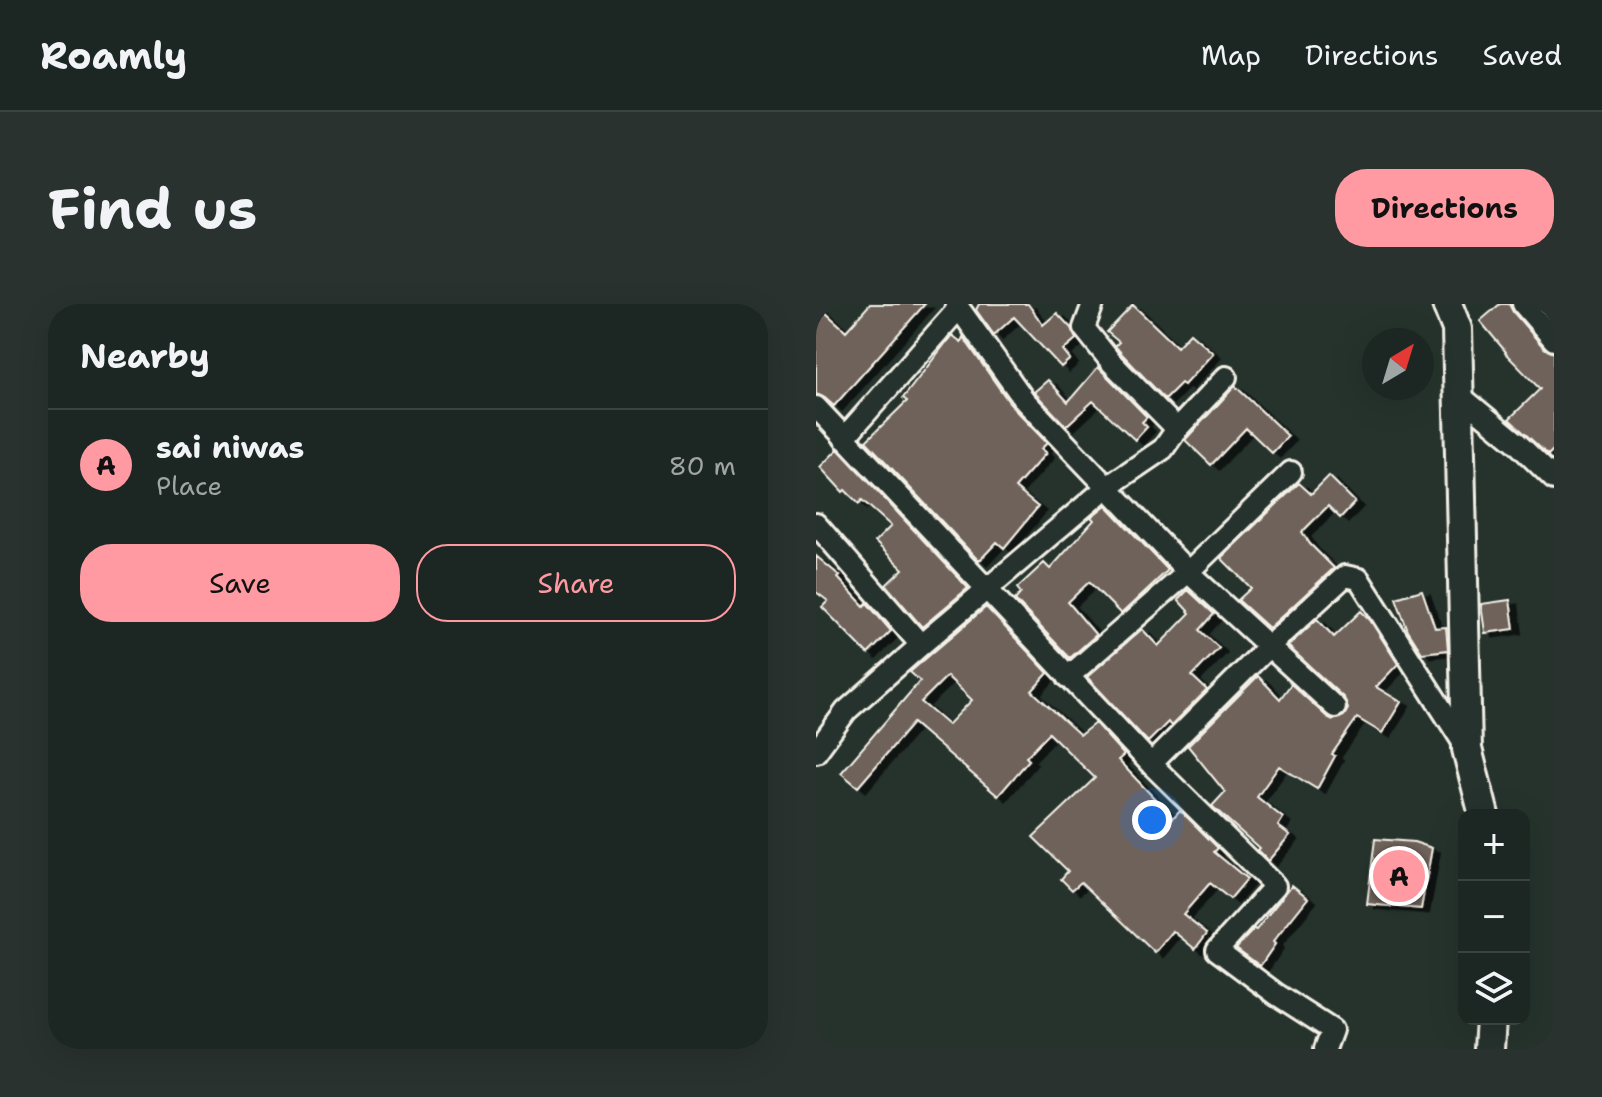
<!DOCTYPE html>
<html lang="en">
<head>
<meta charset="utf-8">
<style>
  :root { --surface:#1c2622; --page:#29322f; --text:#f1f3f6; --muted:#a0a5a5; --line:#3a4340; --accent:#ff9aa2 }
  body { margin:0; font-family:"Shantell Sans",sans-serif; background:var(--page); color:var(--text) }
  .controls { position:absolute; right:24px; bottom:24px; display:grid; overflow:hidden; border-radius:16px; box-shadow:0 8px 32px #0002 }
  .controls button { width:72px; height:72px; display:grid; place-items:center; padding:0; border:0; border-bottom:2px solid var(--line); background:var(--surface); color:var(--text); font:40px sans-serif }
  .compass { position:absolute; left:546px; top:24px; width:72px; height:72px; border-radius:50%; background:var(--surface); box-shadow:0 8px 32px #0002; rotate:38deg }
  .you { position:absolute; left:336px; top:516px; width:28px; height:28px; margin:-20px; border:6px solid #fff; border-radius:50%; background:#1a73e8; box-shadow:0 0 0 12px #1a73e833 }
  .badge { display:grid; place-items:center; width:52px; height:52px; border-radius:50%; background:var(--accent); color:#111; font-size:26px; font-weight:700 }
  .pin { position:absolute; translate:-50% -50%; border:4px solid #fff; box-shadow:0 2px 8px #0006 }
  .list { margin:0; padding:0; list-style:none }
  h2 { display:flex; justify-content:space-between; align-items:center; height:104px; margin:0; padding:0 32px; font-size:34px }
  h2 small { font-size:26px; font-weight:400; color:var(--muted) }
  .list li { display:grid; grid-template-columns:52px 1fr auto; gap:24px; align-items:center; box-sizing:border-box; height:112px; padding:0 32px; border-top:2px solid var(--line) }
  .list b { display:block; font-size:30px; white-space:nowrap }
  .list p { margin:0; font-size:26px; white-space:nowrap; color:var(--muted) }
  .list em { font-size:26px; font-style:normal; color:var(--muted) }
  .actions { display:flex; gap:16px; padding:24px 32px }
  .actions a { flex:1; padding:18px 0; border:2px solid var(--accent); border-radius:32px; text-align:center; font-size:28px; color:var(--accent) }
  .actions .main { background:var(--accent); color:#111 }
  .icon { flex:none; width:44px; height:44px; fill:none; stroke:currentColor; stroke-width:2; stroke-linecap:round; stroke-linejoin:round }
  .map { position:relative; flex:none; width:738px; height:745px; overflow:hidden; border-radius:32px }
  header { display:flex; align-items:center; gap:48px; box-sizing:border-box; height:112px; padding:0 40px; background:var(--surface); border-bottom:2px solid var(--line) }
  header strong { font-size:38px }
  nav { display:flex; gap:44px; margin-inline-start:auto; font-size:28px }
  .intro { display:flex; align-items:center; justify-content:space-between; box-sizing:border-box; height:192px; padding:0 48px }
  h1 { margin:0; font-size:56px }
  .button { padding:20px 36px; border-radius:32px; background:var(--accent); color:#111; font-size:28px; font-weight:700 }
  main { display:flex; gap:48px; padding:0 48px }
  aside { flex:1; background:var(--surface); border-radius:32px; box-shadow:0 8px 32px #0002 }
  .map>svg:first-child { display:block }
  .building { fill:#6e625a; stroke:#f4f1e8; stroke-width:2; fill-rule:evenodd; filter:url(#shadow) }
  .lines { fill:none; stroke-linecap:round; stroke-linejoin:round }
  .street-casing { stroke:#f4f1e8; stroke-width:26 }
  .secondary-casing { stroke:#f4f1e8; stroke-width:34 }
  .street { stroke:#26332d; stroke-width:20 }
  .secondary { stroke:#26332d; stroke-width:28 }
</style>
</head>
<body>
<header>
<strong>Roamly</strong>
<nav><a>Map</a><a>Directions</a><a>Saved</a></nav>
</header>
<div class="intro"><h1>Find us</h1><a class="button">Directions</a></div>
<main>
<aside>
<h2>Nearby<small></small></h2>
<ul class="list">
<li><span class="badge">A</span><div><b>sai niwas</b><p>Place</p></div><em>80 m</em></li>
</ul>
<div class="actions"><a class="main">Save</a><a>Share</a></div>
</aside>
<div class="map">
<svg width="738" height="745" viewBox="0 0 738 745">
  <defs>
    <filter id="shadow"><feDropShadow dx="8" dy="4.5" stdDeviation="0" flood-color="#0009"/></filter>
  </defs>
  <rect width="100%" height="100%" fill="#26332d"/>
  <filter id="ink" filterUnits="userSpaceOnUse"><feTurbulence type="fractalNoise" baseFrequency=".0125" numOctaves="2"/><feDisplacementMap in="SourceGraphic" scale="16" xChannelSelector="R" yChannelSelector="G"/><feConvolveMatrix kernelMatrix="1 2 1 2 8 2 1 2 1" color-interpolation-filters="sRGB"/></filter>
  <g filter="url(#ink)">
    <path class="building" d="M0 0 30 27 54 0H109L18 102 9 94 0 90Z
      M163 0H212L227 21 241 9 255 24 260 35 247 46 254 55 245 63 198 13 178 31 160 6Z
      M684 0H693L697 8 728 44 738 49V145L732 151 693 115 724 85 689 49 690 48 664 17Z
      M317 1 361 43 374 29 397 49 368 81 365 79 349 95 306 50 299 42 303 38 291 28Z
      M136 31 145 38 147 33 198 105 231 139 225 145 230 149 199 184 222 203 188 244 181 238 163 257 50 137 91 97 87 94Z
      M282 63 331 113 326 118 331 123 319 136 277 97 250 122 218 88 232 76 252 98Z
      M419 82 472 132 456 149 430 124 395 161 369 136Z
      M22 145 152 284 106 323 70 281 87 265 59 238 75 222 46 196 43 200 29 186 27 188 4 163Z
      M513 172 539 198 524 214 512 202 486 228 494 240 518 264 453 324 422 296 435 284 405 254 483 179 495 190Z
      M290 201 352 266 305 310 273 278 252 298 280 331 254 354 199 296 205 289 201 284 228 259 234 265 278 216 275 213Z
      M0 252 24 272 22 274 48 302 51 299 75 327 52 350 6 303 12 297 0 288Z
      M372 286 398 310 384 326 403 344 376 372 391 386 355 422 352 418 332 438 271 373 326 325 342 342 374 309 362 296Z
      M606 286 619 324 630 323 632 346 606 349 592 327 580 294Z
      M694 296 698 325 669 329 665 300Z
      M170 303 232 369 216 387 264 431 279 419 308 451 302 456 357 514 364 506 402 544 398 548 431 575 414 595 394 579 367 610 391 629 379 645 357 627 339 649 265 578 256 586 245 575 252 567 217 533 279 474 233 429 210 453 213 456 182 492 97 419 42 483 25 469 104 377 94 368ZM131 372 156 396 132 421 105 398Z
      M545 307 554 316 582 360 560 383 585 398 566 429 541 414 516 450 519 452 501 485 463 462 441 493 467 514 462 522 474 531 452 557 441 546 443 544 396 502 409 488 372 442 442 372 464 395 475 380 511 413 517 416 528 412 532 405 528 394 472 342 501 315 518 333Z
      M559 535 598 538 616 544 605 605 551 600Z
      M476 581 492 594 457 638 459 640 444 662 420 644 438 625 440 626Z"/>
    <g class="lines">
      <g class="street-casing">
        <path id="street" d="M140 0 209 97 372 268 519 403
          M277 0 268 24 296 59 361 125
          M707 0 738 36
          M643 91 700 138 738 175
          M0 103 335 460 459 582 401 646 460 690 516 726 509 745
          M28 134 143 4
          M0 220 105 341
          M252 373 372 268 475 168
          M0 448 30 407 105 341 291 183 347 145 361 125 410 73
          M335 460 454 341 529 272 543 275 650 443"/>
      </g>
      <g class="secondary-casing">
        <path id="secondary" d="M631 0 641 25 651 445 668 511
          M673 745 675 715"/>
      </g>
      <use href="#street" class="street"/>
      <use href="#secondary" class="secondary"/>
    </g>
  </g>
</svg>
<div class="controls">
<button>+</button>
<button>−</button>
<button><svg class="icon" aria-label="layers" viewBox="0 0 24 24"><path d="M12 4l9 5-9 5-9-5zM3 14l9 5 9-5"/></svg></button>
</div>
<svg class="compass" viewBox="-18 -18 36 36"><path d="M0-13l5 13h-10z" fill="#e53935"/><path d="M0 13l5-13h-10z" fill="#a0a5a5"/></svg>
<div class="you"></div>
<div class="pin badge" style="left:583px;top:572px">A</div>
</div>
</main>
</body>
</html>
